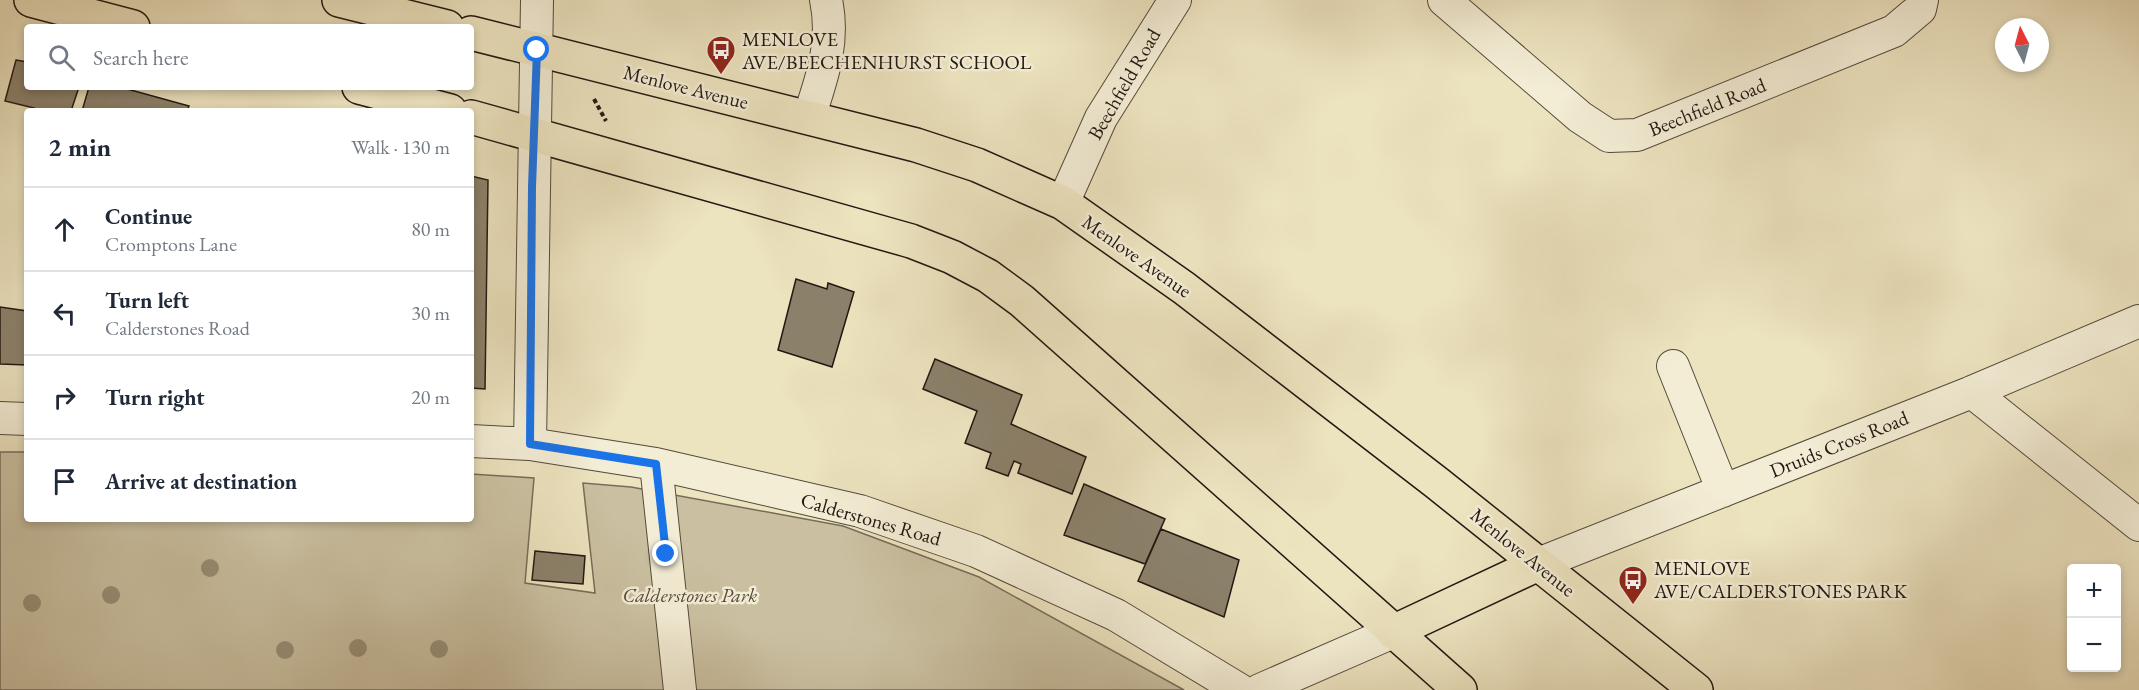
<!DOCTYPE html>
<html lang="en">
<head>
<meta charset="utf-8">
<style>
  :root { --surface:#fff; --page:#f2f2f3; --text:#1f2937; --muted:#747a83; --line:#e0e1e3 }
  body { margin:0; font-family:"EB Garamond",serif; background:var(--page); color:var(--text) }
  .controls { position:absolute; right:18px; bottom:18px; display:grid; overflow:hidden; border-radius:6px; box-shadow:0 3px 9px #0003 }
  .controls button { width:54px; height:54px; display:grid; place-items:center; padding:0; border:0; border-bottom:2px solid var(--line); background:var(--surface); color:var(--text); font:30px sans-serif }
  .compass { position:absolute; left:1995px; top:18px; width:54px; height:54px; border-radius:50%; background:var(--surface); box-shadow:0 3px 9px #0003; rotate:354deg }
  .stop { position:absolute; width:18px; height:18px; margin:-14px; border:4px solid #1a73e8; border-radius:50%; background:#fff }
  .stop.end { background:#1a73e8; border-color:#fff; box-shadow:0 2px 6px #0008 }
  .list { margin:0; padding:0; list-style:none }
  h2 { display:flex; justify-content:space-between; align-items:center; height:78px; margin:0; padding:0 24px; font-size:26px }
  h2 small { font-size:20px; font-weight:400; color:var(--muted) }
  .list li { display:grid; grid-template-columns:39px 1fr auto; gap:18px; align-items:center; box-sizing:border-box; height:84px; padding:0 24px; border-top:2px solid var(--line) }
  .list b { display:block; font-size:22px; white-space:nowrap }
  .list p { margin:0; font-size:20px; white-space:nowrap; color:var(--muted) }
  .list em { font-size:20px; font-style:normal; color:var(--muted) }
  .icon { flex:none; width:33px; height:33px; fill:none; stroke:currentColor; stroke-width:2; stroke-linecap:round; stroke-linejoin:round }
  .map { position:relative; flex:none; width:2139px; height:690px; overflow:hidden }
  .search { position:absolute; background:var(--surface); box-shadow:0 3px 9px #0003; left:24px; top:24px; width:450px; height:66px; display:flex; align-items:center; gap:15px; box-sizing:border-box; padding:0 21px; border-radius:6px; color:var(--muted); font-size:22px }
  .panel { position:absolute; background:var(--surface); box-shadow:0 3px 9px #0003; left:24px; top:108px; width:450px; height:414px; border-radius:6px }
  .map>svg:first-child { display:block }
  .green { fill:#cac0a1; stroke:#766c59; stroke-width:1.5 }
  .building { fill:#8b816b; stroke:#221711; stroke-width:1.5 }
  .lines { fill:none; stroke-linecap:round; stroke-linejoin:round }
  .minor-casing { stroke:#544a3c; stroke-width:34 }
  .highway-casing { stroke:#221711; stroke-width:36 }
  .path { stroke:#221711; stroke-width:4; stroke-dasharray:4.5 3; stroke-linecap:butt }
  .minor { stroke:#f3edd5; stroke-width:32 }
  .highway { stroke:#ece3bf; stroke-width:33 }
  .tree { fill:#988f77 }
  .route { stroke:#1a73e8; stroke-width:8 }
  .labels { text-anchor:middle; stroke-width:5; stroke-linejoin:round; paint-order:stroke }
  .poi-label { font-size:20px; fill:#221711; stroke:#f3edd5; text-anchor:start }
  .street-label { font-size:20px; fill:#221711; stroke:#f3edd5 }
  .park-label { font-size:20px; font-style:italic; fill:#544a3c; stroke:#f3edd5 }
</style>
</head>
<body>
<div class="map">
<svg width="2139" height="690" viewBox="0 0 2139 690">
  <rect width="100%" height="100%" fill="#ece3bf"/>
  <filter id="stains"><feTurbulence type="fractalNoise" baseFrequency=".00333" numOctaves="4"/><feColorMatrix values="0 0 0 0 .2 0 0 0 0 .09 0 0 0 0 .02 0 0 0 .5 -.17"/></filter>
  <radialGradient id="worn" r=".72"><stop offset=".6" stop-color="#630" stop-opacity="0"/><stop offset="1" stop-color="#630" stop-opacity=".3"/></radialGradient>
  <path class="green" d="M0 452H27V519H471V474L534 478 525 583 595 593 583 483 631 487 843 526 979 577 1184 690H0Z"/>
  <path class="building" d="M16 60 27 62V87H79L71 111H33L34 108 5 101Z
    M89 87H120L189 106 187 111H82Z
    M471 176 488 180 485 389 471 388Z
    M796 279 827 289 828 283 854 292 832 367 778 350Z
    M0 307 27 311V365L0 364Z
    M935 359 1022 395 1011 424 1086 457 1072 494 1018 473 1021 464 1014 461 1008 476 986 468 991 453 965 443 977 411 923 389Z
    M1084 484 1165 519 1145 564 1064 535Z
    M1161 529 1239 560 1224 617 1138 581Z
    M535 551 585 556 583 584 532 580Z"/>
  <g class="lines">
    <g class="minor-casing">
      <path id="minor" d="M1444 0 1580 117 1609 136 1637 135 1894 31 1920 9 1922 0
        M809 117C822 78 835 42 826 0
        M1063 203 1101 118 1175 0
        M1673 366 1723 491
        M1972 392 2139 525
        M0 418 27 419
        M471 441 530 444 656 464 860 511 976 551 1116 615 1240 690
        M530 444 537 0
        M656 464 680 690
        M1538 564 1972 392 2139 321
        M1260 690 1393 632"/>
    </g>
    <g class="highway-casing">
      <path id="highway" d="M31 0 133 27
        M339 0 447 27
        M471 33 916 145 977 165 1063 203 1184 288 1437 483 1696 690
        M359 87 450 111
        M471 117 911 241 952 257 988 276 1022 301 1460 690
        M1393 632 1538 564"/>
    </g>
    <path class="path" d="M594 99 606 121"/>
    <use href="#minor" class="minor"/>
    <use href="#highway" class="highway"/>
  </g>
  <g class="tree">
    <circle cx="210" cy="568" r="9"/>
    <circle cx="111" cy="595" r="9"/>
    <circle cx="32" cy="603" r="9"/>
    <circle cx="358" cy="648" r="9"/>
    <circle cx="439" cy="649" r="9"/>
    <circle cx="285" cy="650" r="9"/>
  </g>
  <g class="lines">
    <path class="route" d="M537 50 532 187 530 444 656 464 666 554"/>
  </g>
  <defs>
    <g id="bus-pin" transform="scale(1.5)"><path d="M0 17L-7.5 6A9.5 9.5 0 1 1 7.5 6Z" fill="#8f2418" stroke="#f3edd5"/><path d="M-5-6H5V4H4V6H2V4H-2V6H-4V4H-5ZM-3.5-4V0h7V-4ZM-3.5 1.2v1.5H-2V1.2ZM2 1.2v1.5H3.5V1.2Z" fill="#fff"/></g>
  </defs>
  <g fill-rule="evenodd">
    <use href="#bus-pin" x="721" y="50"/>
    <use href="#bus-pin" x="1633" y="580"/>
  </g>
  <g class="labels">
    <g class="poi-label">
      <text x="742" y="46">MENLOVE<tspan x="742" dy="23">AVE/BEECHENHURST SCHOOL</tspan></text>
      <text x="1654" y="575">MENLOVE<tspan x="1654" dy="23">AVE/CALDERSTONES PARK</tspan></text>
    </g>
    <g class="street-label">
      <text transform="translate(1124 84) rotate(-60)" y="7">Beechfield Road</text>
      <text transform="translate(686 87) rotate(14)" y="7">Menlove Avenue</text>
      <text transform="translate(1707 107) rotate(-22)" y="7">Beechfield Road</text>
      <text transform="translate(1137 256) rotate(35)" y="7">Menlove Avenue</text>
      <text transform="translate(1839 444) rotate(-22)" y="7">Druids Cross Road</text>
      <text transform="translate(871 519) rotate(16)" y="7">Calderstones Road</text>
      <text transform="translate(1523 552) rotate(39)" y="7">Menlove Avenue</text>
    </g>
    <g class="park-label">
      <text x="690" y="602">Calderstones Park</text>
    </g>
  </g>
  <rect width="100%" height="100%" filter="url(#stains)"/>
  <rect width="100%" height="100%" fill="url(#worn)"/>
</svg>
<div class="controls">
<button>+</button>
<button>−</button>
</div>
<svg class="compass" viewBox="-18 -18 36 36"><path d="M0-13l5 13h-10z" fill="#e53935"/><path d="M0 13l5-13h-10z" fill="#747a83"/></svg>
<div class="stop" style="left:537px;top:50px"></div>
<div class="stop end" style="left:666px;top:554px"></div>
<div class="search"><svg class="icon" aria-label="search" viewBox="0 0 24 24"><circle cx="10" cy="10" r="6"/><path d="M15 15l6 6"/></svg>Search here</div>
<section class="panel">
<h2>2 min<small>Walk · 130 m</small></h2>
<ul class="list">
<li><svg class="icon" aria-label="ahead" viewBox="0 0 24 24"><path d="M12 20V5M6 11l6-6 6 6"/></svg><div><b>Continue</b><p>Cromptons Lane</p></div><em>80 m</em></li>
<li><svg class="icon" aria-label="left" viewBox="0 0 24 24"><path d="M17 20v-9H6M10 6l-5 5 5 5"/></svg><div><b>Turn left</b><p>Calderstones Road</p></div><em>30 m</em></li>
<li><svg class="icon" aria-label="right" viewBox="0 0 24 24"><path d="M7 20v-9h11M14 6l5 5-5 5"/></svg><div><b>Turn right</b></div><em>20 m</em></li>
<li><svg class="icon" aria-label="arrive" viewBox="0 0 24 24"><path d="M6 21V4h12l-3 4 3 4H6"/></svg><div><b>Arrive at destination</b></div></li>
</ul>
</section>
</div>
</body>
</html>
